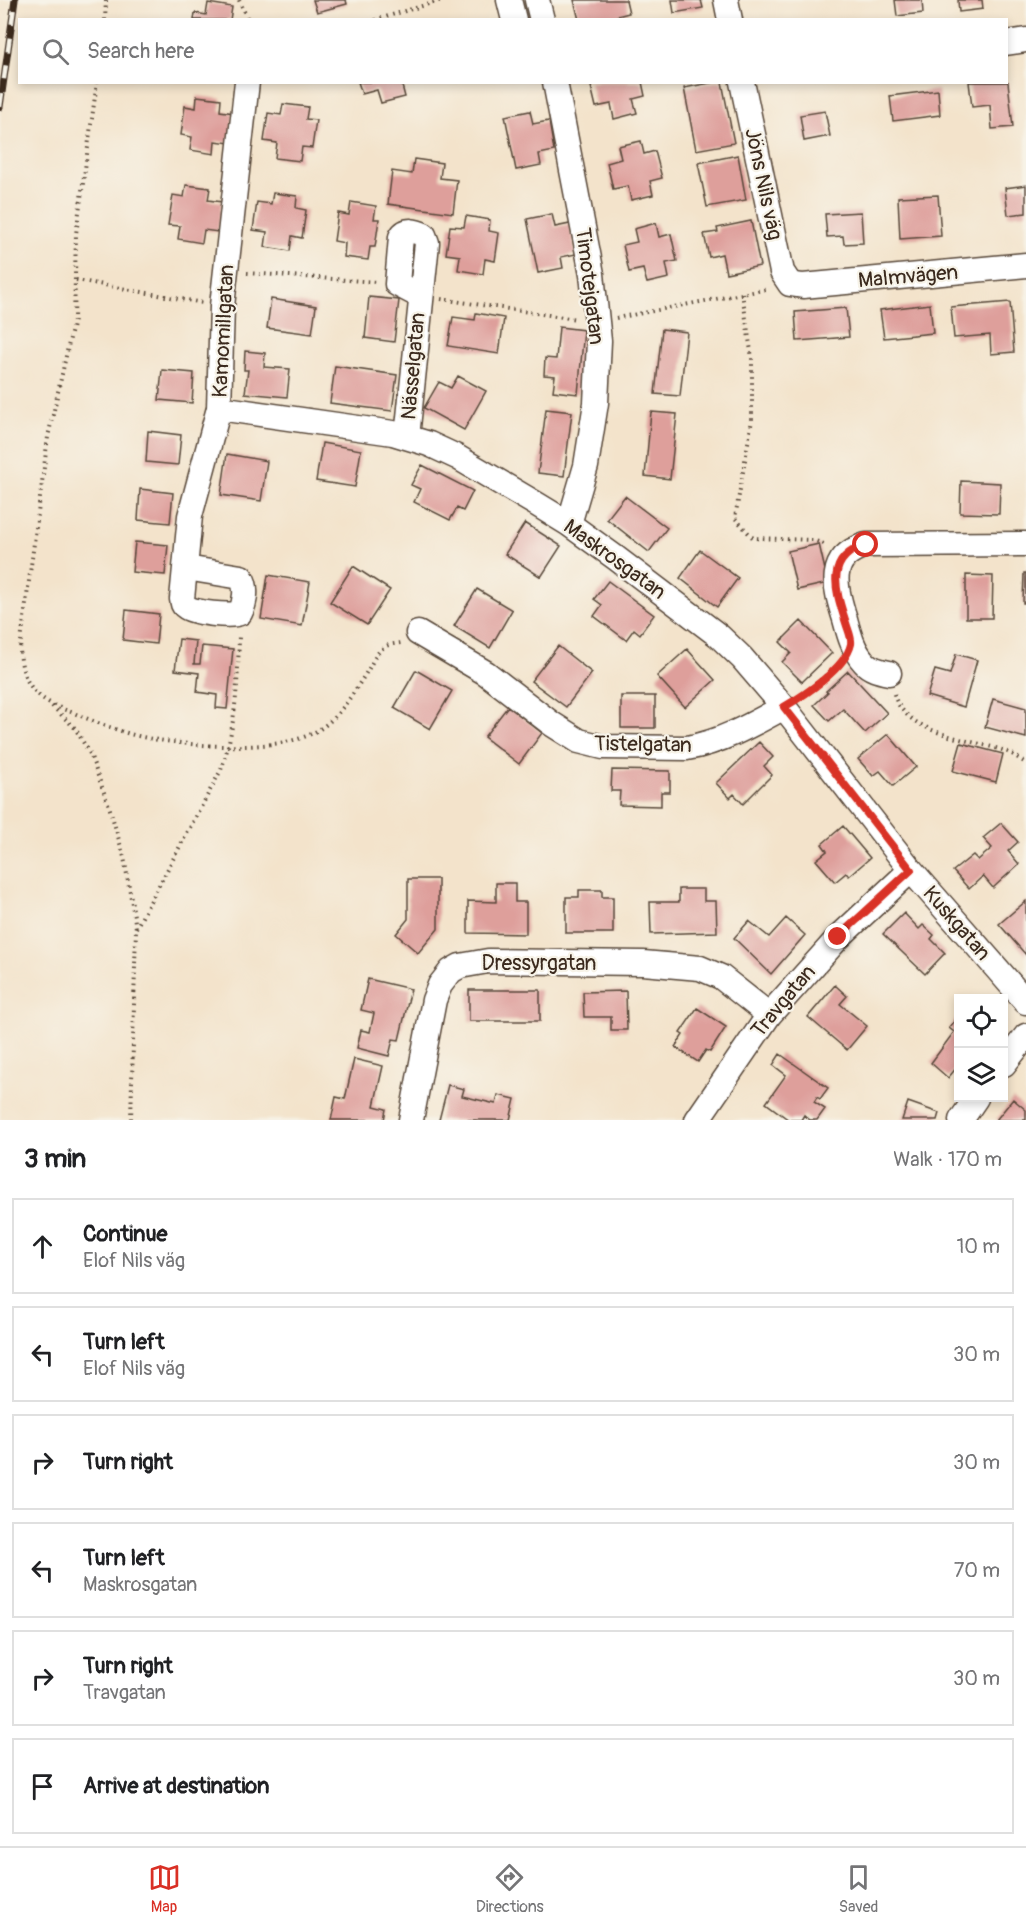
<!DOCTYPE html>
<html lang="en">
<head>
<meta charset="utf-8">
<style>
  :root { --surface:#fff; --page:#f6f6f6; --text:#202124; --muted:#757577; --line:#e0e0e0; --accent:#d93025 }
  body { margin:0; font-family:Pangolin,sans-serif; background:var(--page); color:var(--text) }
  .controls { position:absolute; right:18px; bottom:18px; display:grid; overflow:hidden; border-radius:0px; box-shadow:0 3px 9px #0003 }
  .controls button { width:54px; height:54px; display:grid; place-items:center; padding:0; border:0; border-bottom:2px solid var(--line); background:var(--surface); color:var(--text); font:30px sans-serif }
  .stop { position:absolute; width:18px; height:18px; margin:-14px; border:4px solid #d93025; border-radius:50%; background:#fff }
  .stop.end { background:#d93025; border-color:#fff; box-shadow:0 2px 6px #0008 }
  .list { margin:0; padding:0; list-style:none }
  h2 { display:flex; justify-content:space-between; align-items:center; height:78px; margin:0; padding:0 24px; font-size:26px }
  h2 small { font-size:20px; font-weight:400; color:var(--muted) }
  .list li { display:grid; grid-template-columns:39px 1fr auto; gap:18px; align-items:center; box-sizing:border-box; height:96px; margin:0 12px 12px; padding:0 12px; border:2px solid var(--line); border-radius:0px }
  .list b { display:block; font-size:22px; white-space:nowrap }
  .list p { margin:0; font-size:20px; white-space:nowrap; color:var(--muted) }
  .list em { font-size:20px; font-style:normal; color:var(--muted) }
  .icon { flex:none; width:33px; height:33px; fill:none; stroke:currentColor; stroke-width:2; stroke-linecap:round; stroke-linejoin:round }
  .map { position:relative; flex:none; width:1026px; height:1120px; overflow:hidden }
  .search { position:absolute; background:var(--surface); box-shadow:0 3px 9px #0003; left:18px; right:18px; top:18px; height:66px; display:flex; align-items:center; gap:15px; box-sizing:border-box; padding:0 21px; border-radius:0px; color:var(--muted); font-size:22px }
  .sheet { height:726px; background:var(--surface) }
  nav { display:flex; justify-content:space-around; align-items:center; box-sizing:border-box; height:84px; border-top:2px solid var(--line); background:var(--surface); font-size:16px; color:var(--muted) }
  nav a { display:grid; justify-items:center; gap:3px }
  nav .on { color:var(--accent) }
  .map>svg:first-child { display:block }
  .building { fill:#de9f9b }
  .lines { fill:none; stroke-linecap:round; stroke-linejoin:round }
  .minor-casing { stroke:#574638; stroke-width:27 }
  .path { stroke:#574638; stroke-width:4; stroke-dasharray:1.5 4.5; stroke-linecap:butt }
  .minor { stroke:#fff; stroke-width:24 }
  .rail-casing { stroke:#3b2a1e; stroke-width:7 }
  .rail { stroke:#f7f3e8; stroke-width:4.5; stroke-dasharray:14; stroke-linecap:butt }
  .route { stroke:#d93025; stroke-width:8 }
  .labels { text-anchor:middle; stroke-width:4.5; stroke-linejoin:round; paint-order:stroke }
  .street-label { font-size:21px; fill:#3b2a1e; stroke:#f7f3e8 }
</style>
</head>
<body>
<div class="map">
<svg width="1026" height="1120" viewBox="0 0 1026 1120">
  <rect width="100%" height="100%" fill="#f7f3e8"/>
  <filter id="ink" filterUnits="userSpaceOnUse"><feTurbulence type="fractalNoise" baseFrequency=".0167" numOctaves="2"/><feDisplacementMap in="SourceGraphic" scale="12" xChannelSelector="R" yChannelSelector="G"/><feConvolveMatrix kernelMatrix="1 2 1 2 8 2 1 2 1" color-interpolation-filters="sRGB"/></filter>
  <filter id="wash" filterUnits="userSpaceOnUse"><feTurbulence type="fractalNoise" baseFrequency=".008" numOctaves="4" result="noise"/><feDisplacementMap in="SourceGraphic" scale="24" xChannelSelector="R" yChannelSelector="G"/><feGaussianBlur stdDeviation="1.35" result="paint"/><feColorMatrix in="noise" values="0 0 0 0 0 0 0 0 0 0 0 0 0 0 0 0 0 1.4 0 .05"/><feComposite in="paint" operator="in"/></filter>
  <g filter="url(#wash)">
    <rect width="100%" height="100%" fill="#f3e3cb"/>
    <g id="blocks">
      <path class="building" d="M313 0H346L347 4 317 12Z
        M574 0H626L629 13 617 16 618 20H579Z
        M672 0H701L703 8 674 13Z
        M895 0H922L923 13 897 16Z
        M958 0H982L983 9 959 12Z
        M208 3 232 7 230 20H194L195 13 206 15Z
        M358 82H401L405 97 381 103 377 90 362 94Z
        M590 82H642L645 96 633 99 637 113 614 119 611 104 596 107Z
        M715 82H722L734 143 696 150 684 88Z
        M969 82H1008L1013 127 992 129 990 105 972 107Z
        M938 90 940 115 893 121 890 96Z
        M197 96 221 99 220 111 234 113 230 143 215 141 214 154 190 150 192 137 181 135 185 106 196 108Z
        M283 104 308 107 306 119 316 120 312 148 302 147 300 161 275 158 277 143 264 141 268 113 281 115Z
        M530 111 533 124 549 121 554 151 539 154 541 165 516 170 505 116Z
        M825 111 830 136 804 141 800 115Z
        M641 141 644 154 655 151 662 178 650 181 653 195 631 200 628 186 613 189 607 163 621 159 618 146Z
        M738 155 746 200 707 207 698 163Z
        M414 159 442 163 440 178 457 180 453 213 388 204 392 171 412 174Z
        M186 185 210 188 208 200 222 202 218 232 204 230 202 243 178 239 180 226 168 225 173 195 184 197Z
        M1026 185V213L1008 215 1005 188Z
        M273 193 297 196 296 208 306 210 302 238 292 236 290 251 265 247 267 232 253 230 257 202 271 204Z
        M938 195 941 236 900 239 898 197Z
        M351 202 376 206 374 219H379L375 247H370L368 260 344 257 345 243 334 241 338 213 349 215Z
        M861 212 863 243 844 244 843 236 827 237 825 214Z
        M552 214 555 227 570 224 576 254 561 257 563 268 538 273 527 219Z
        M466 216 490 220 489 231 499 233 495 261 485 259 483 274 458 270 460 256 446 254 450 226 464 227Z
        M751 221 760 266 726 273 722 254 709 257 704 234 718 232 717 228Z
        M656 223 659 237 671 234 677 261 666 263 669 278 647 283 643 269 629 272 623 245 637 242 634 229Z
        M369 297 399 300 394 342 365 338Z
        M271 299 316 306 312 334 267 328Z
        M1010 302 1014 352 991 354 990 335 954 338 951 307Z
        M930 304 933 333 884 338 880 310Z
        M846 308 849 337 797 341 795 312Z
        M476 313 504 318 499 354 448 346 453 317 475 320Z
        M559 327 584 330 578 394 553 391 555 376 544 375 545 358 556 359Z
        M662 329 687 332 680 396 655 394Z
        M245 351 265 353 264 367 290 369 287 397 245 393 248 370H244Z
        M335 366 397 375 392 411 330 403Z
        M162 370 194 373 192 403 159 400Z
        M458 376 486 391 464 430 424 408 439 382 451 388Z
        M546 409 572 412 564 476 538 473Z
        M651 412 677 414 670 479 645 476Z
        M148 431 181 435 178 465 146 462Z
        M322 443 361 450 355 487 316 481Z
        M227 454 267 461 261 501 221 495Z
        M422 465 473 491 463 511 457 508 450 520 414 502 420 489 411 485Z
        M961 481 1000 483 999 514 960 513Z
        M140 489 173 493 170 523 138 520Z
        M625 496 667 528 649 552 607 519Z
        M525 523 561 546 541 577 505 554Z
        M135 542 168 545 165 575 132 572Z
        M819 544 828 583 797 590 788 551Z
        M700 550 738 578 717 607 680 578Z
        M353 566 390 590 367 625 330 602Z
        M1024 573H1026V603H1023Z
        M268 575 310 582 302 626 261 619Z
        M966 575 993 576 992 618H966Z
        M608 581 654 615 640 634 634 629 626 640 594 616 602 605 594 599Z
        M477 589 512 610 490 648 454 626Z
        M126 610 159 614 156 644 123 640Z
        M801 621 832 653 802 682 782 662 791 653 780 642Z
        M179 639 196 641 194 664H200L202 646 233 649 227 709 216 708 217 695 197 692 199 673 175 670Z
        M558 646 592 673 566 707 531 681Z
        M687 649 715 680 685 707 657 676Z
        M956 654 977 660 964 707 927 696 935 670 950 674Z
        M416 670 452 691 430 729 394 708Z
        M848 671 887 713 865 733 843 709 829 721 814 705 828 692 826 691Z
        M621 696H655V728H621Z
        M993 699 1026 708V738L985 727Z
        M508 706 542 733 519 764 484 737Z
        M888 734 916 767 893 786 880 771 873 776 858 759Z
        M759 742 773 757 764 766 772 775 743 804 734 794 730 798 716 783Z
        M961 743 1003 754 996 782 953 771Z
        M612 770 670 771V792H661V806L619 805 620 791H611Z
        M1001 823 1018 842 1008 851 1019 864 993 888 983 876 969 889 953 871 973 855 978 860 992 848 983 838Z
        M843 826 870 858 849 876 846 873 835 882 816 860 827 851 822 844Z
        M408 879H438V929L418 953 396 934 408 919Z
        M496 883H515V902H526V934L468 933V901L496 902Z
        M679 889H704V901H716L717 932 651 934 650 902H679Z
        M579 890H602V897H613V933H566V897H579Z
        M1026 901V955L999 924Z
        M904 913 919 929 923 925 934 935 931 939 945 953 925 974 883 934Z
        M786 918 805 935 771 974 734 938 749 921 769 937Z
        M368 979 411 989 399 1040 393 1039 389 1056 357 1048 361 1030 370 1032 374 1013 361 1010Z
        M835 985 847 996 840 1004 867 1026 847 1050 808 1017Z
        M469 990H540V1021H469Z
        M626 991 627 1030H611V1017H584L583 992Z
        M697 1008 726 1027 710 1052 706 1050 698 1062 675 1047 683 1035 680 1033Z
        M958 1017V1066L948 1078 931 1063 954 1032 949 1028Z
        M780 1054 828 1088 820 1099 817 1097 814 1102 825 1109 817 1120H810L804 1115 801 1120H789L766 1103 786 1075 773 1065Z
        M354 1059 383 1066 374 1106 386 1109 384 1120H331L336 1097 345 1099Z
        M448 1085 464 1089 462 1096 496 1104 498 1095 515 1099 510 1120H439Z
        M1013 1099 1026 1110V1120H996Z
        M908 1102 939 1113 937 1120H902Z"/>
    </g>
  </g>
  <g filter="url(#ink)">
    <use href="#blocks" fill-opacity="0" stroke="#574638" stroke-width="1.5"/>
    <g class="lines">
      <g class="minor-casing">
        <path id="minor" d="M509 0 514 20
          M537 0 542 20
          M726 0 730 20
          M1006 43 1026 40
          M555 82 592 274 599 341 596 403 586 466 569 524
          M742 82 782 272 790 284 803 286 1026 265
          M219 408 393 433 429 444 457 457 538 505 569 524 616 558 719 636 742 658 784 707 911 870 1026 1002
          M407 437 427 243 424 235C416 231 406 228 401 237L397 284 420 296
          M186 568 241 577C248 587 245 603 240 613 232 617 193 613 186 607 182 605 183 603 182 599L190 516 219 408 222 306 247 82
          M418 633 486 673 552 724 579 741 603 747 687 748C722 742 753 724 784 707
          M889 673C879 671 870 669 864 662 853 650 849 634 845 619 835 588 826 557 866 545L1026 544
          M1004 1064 1026 1036
          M411 1120 434 1000 440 985 451 971 460 966 488 961 643 963 700 968 721 977 769 1015
          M697 1120 769 1015 839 937 911 870
          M961 1120 976 1098"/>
      </g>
      <path class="path" d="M239 0 248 20
        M105 20 106 0
        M375 20 442 0
        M97 82 76 234 74 320 48 437 20 649C21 669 25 684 41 697 51 705 63 709 74 713 92 721 111 728 130 734 175 746 269 754 311 734 338 721 352 695 368 670 372 663 376 653 383 648 388 644 395 644 401 643
        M247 273 377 282
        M76 280 203 303
        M742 293 752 358V420L735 518 753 538 813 540 827 545
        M441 299 576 319
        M616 318 768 289
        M894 694C905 735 972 739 1005 751 1013 754 1019 759 1026 763
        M802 696 840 664
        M52 706 75 728 90 754 109 806 124 857 136 928 131 1120
        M136 928 221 770C236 727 238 680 239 635"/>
      <use href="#minor" class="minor"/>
      <g class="rail-casing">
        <path id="rail" d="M0 107 15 0"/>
      </g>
      <use href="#rail" class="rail"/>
    </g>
  </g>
  <g class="lines" filter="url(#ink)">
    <path class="route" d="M838 937 911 870 784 707C803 696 846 668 851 644 852 639 849 632 847 626 837 594 822 558 866 545"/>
  </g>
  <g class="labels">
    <g class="street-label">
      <text transform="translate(764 184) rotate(78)" y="7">Jöns Nils väg</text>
      <text transform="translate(908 276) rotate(-5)" y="7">Malmvägen</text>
      <text transform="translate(590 286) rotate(83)" y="7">Timotejgatan</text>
      <text transform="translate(223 331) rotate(-87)" y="7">Kamomillgatan</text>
      <text transform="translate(413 366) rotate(-85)" y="7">Nässelgatan</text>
      <text transform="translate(615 559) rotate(36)" y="7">Maskrosgatan</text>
      <text transform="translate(643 744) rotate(1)" y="7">Tistelgatan</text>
      <text transform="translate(957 923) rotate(49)" y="7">Kuskgatan</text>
      <text x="539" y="970">Dressyrgatan</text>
      <text transform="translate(783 1001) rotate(-50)" y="7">Travgatan</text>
    </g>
  </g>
</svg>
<div class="controls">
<button><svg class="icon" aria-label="locate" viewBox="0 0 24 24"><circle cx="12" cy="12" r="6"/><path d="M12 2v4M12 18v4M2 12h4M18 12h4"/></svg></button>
<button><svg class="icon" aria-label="layers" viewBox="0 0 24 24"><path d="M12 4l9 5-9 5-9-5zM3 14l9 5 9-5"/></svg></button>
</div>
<div class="stop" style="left:866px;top:545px"></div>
<div class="stop end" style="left:838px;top:937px"></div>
<div class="search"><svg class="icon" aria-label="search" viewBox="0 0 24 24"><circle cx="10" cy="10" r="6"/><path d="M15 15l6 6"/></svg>Search here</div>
</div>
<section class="sheet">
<h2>3 min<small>Walk · 170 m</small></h2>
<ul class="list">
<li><svg class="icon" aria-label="ahead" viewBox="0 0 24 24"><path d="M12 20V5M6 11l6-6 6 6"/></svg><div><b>Continue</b><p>Elof Nils väg</p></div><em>10 m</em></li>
<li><svg class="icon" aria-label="left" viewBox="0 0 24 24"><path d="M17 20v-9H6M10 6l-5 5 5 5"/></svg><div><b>Turn left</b><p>Elof Nils väg</p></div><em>30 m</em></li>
<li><svg class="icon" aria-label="right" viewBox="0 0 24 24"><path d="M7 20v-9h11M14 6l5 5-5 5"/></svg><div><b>Turn right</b></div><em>30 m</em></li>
<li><svg class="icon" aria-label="left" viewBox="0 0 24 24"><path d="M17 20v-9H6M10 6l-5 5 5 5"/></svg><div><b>Turn left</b><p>Maskrosgatan</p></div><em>70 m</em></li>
<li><svg class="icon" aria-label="right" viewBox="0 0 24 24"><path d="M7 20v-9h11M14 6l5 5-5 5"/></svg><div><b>Turn right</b><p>Travgatan</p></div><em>30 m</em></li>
<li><svg class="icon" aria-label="arrive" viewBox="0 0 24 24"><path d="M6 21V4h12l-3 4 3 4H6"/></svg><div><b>Arrive at destination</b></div></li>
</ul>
</section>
<nav>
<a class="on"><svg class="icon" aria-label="map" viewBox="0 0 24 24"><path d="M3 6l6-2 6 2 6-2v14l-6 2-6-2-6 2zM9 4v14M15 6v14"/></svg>Map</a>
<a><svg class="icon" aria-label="directions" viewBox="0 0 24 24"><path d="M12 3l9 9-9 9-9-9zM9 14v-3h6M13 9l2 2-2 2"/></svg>Directions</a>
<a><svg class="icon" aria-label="saved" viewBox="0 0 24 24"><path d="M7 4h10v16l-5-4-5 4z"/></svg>Saved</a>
</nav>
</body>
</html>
